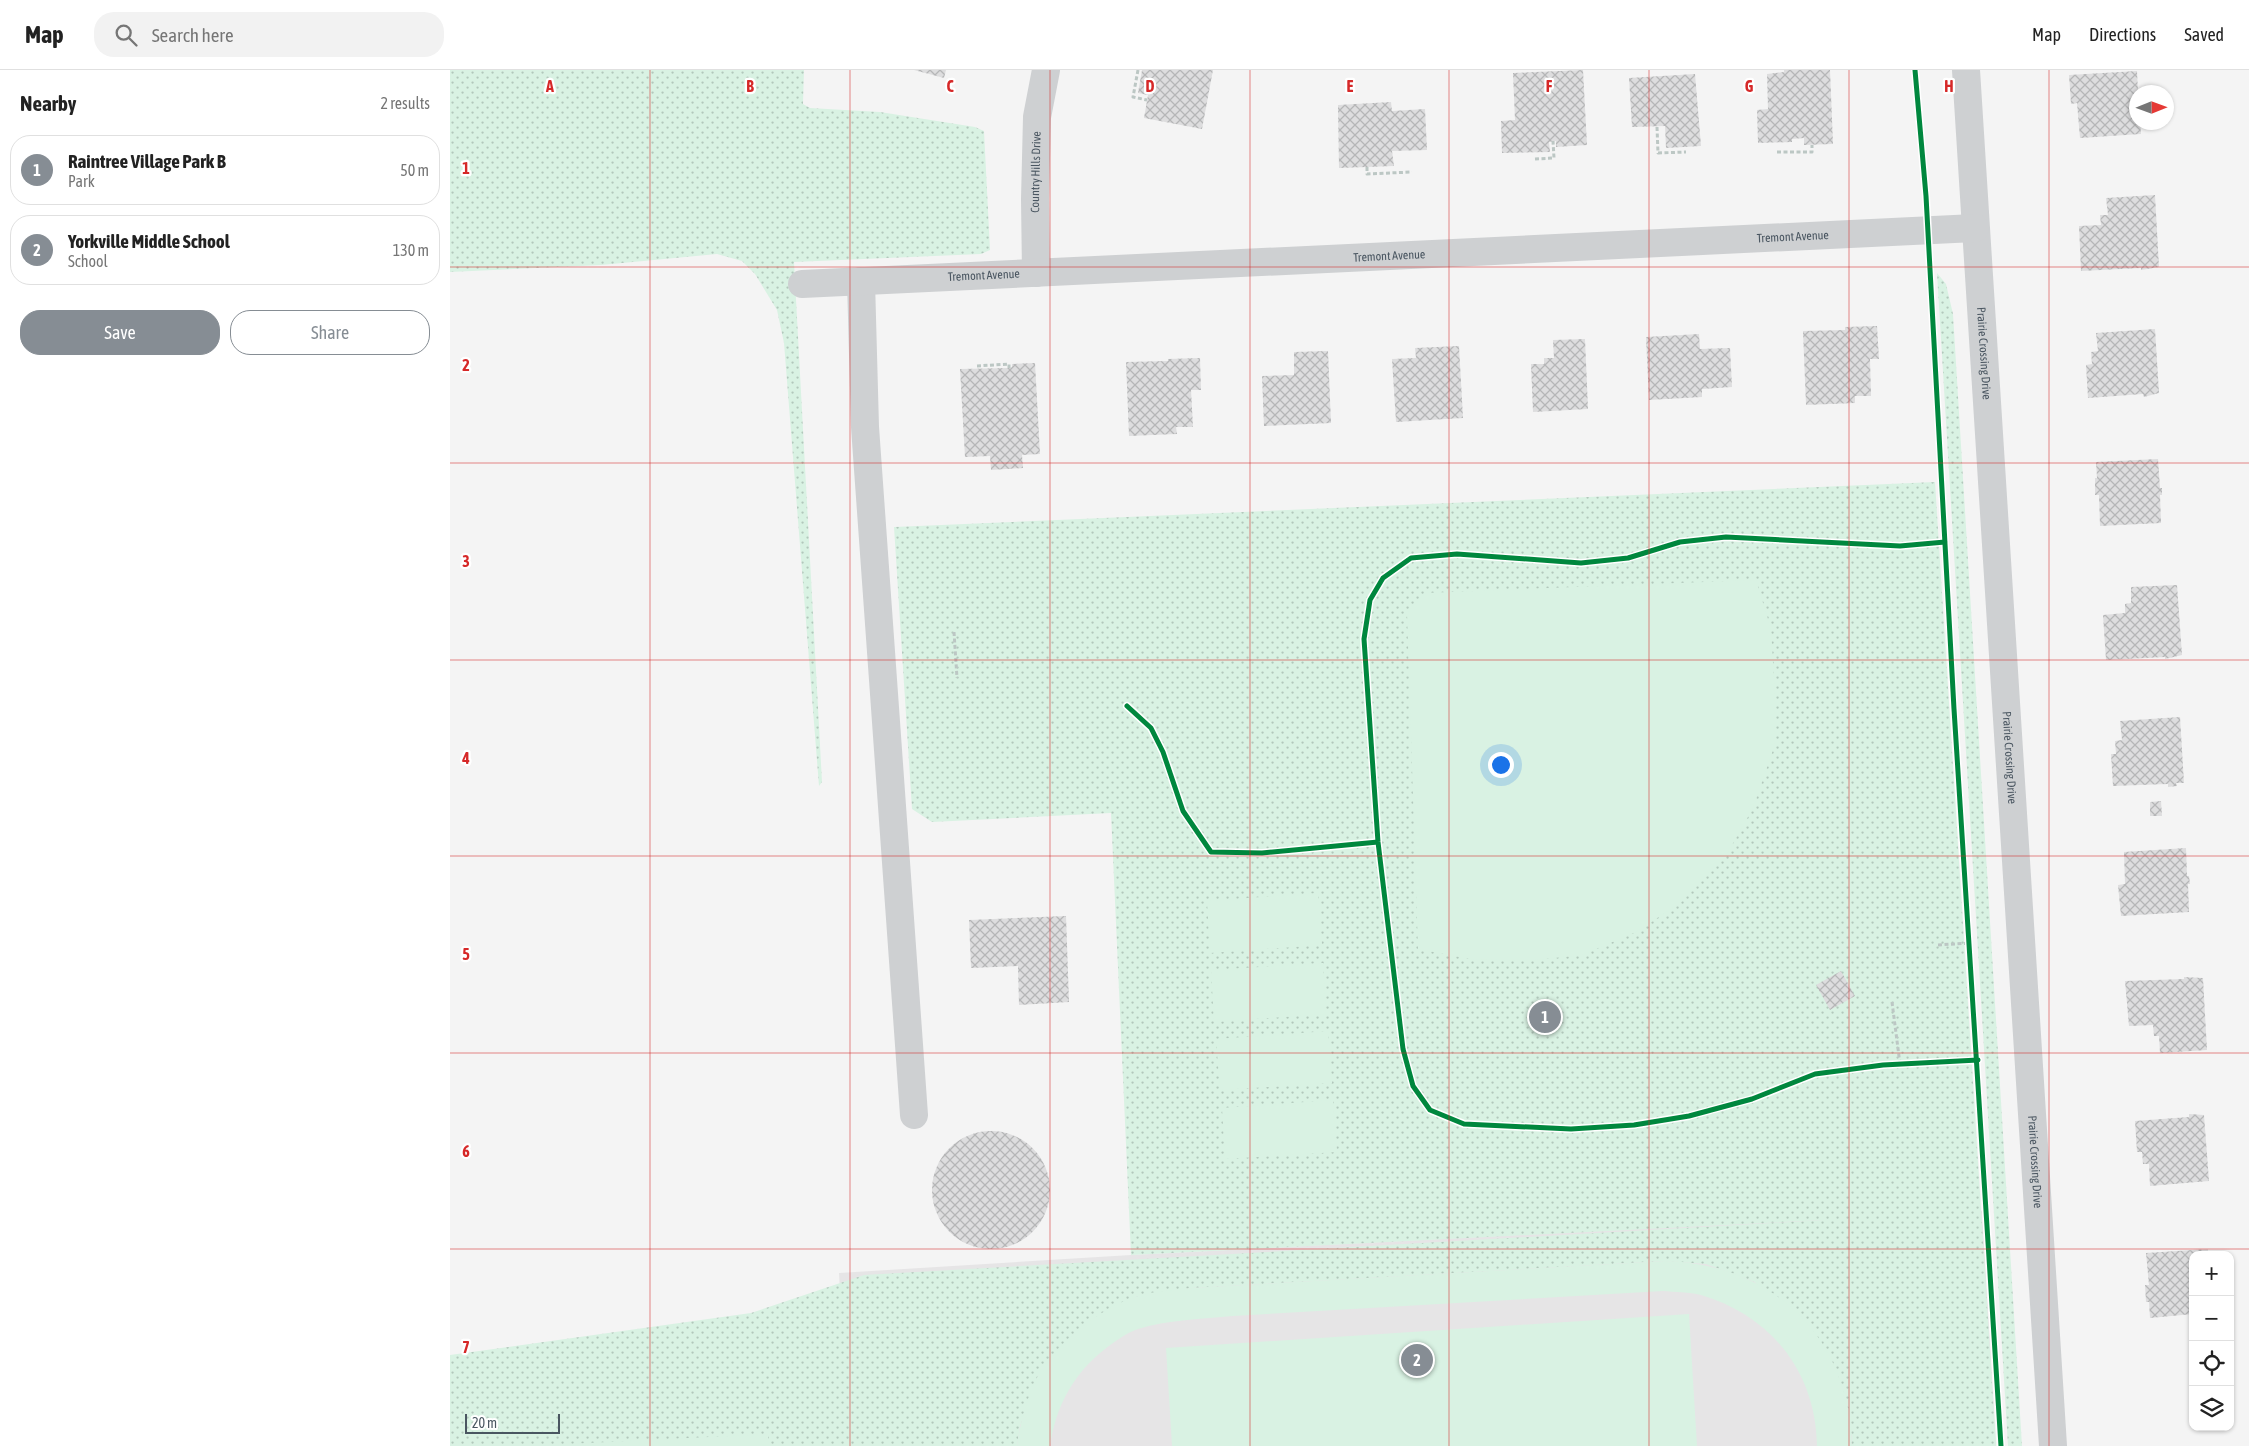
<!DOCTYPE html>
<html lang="en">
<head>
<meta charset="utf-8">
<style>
  :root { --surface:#fff; --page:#f2f2f2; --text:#222; --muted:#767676; --line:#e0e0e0; --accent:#868d94 }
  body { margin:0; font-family:"Asap Condensed",sans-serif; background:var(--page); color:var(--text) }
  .controls { position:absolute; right:15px; bottom:15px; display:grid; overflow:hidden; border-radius:10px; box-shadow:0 1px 4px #0004 }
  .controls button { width:45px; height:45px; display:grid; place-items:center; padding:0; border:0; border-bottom:1px solid var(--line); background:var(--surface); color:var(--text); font:25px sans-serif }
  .compass { position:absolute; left:1679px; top:15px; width:45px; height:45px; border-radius:50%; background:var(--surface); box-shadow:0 1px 4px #0004; rotate:89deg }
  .scale { position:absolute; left:15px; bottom:12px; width:95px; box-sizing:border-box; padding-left:5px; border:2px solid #4a5661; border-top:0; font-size:14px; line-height:18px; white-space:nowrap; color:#4a5661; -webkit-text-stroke:4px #fff; paint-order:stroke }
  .you { position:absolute; left:1050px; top:694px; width:18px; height:18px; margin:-12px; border:4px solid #fff; border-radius:50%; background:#1a73e8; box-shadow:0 0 0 8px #1a73e833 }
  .badge { display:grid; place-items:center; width:32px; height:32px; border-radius:50%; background:var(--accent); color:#fff; font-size:16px; font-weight:700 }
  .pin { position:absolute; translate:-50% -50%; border:2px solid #fff; box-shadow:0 1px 5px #0006 }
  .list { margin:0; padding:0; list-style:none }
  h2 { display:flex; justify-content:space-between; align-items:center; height:65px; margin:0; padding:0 20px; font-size:21px }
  h2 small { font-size:16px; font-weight:400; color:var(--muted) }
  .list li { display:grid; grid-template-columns:32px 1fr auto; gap:15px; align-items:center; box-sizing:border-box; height:70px; margin:0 10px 10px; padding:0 10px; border:1px solid var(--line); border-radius:20px }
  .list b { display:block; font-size:19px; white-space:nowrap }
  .list p { margin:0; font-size:16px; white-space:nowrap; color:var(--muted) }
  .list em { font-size:16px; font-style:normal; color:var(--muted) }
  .actions { display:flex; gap:10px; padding:15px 20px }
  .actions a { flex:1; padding:11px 0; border:1px solid var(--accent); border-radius:20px; text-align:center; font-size:18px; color:var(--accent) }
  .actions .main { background:var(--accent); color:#fff }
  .icon { flex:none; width:28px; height:28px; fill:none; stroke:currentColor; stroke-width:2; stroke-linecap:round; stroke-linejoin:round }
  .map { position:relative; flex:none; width:1799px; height:1376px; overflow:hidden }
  header { display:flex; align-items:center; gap:30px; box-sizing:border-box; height:70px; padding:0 25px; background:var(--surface); border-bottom:1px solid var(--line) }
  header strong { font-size:24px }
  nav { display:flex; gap:28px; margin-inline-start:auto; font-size:18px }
  .search { width:350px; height:45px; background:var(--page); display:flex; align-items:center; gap:12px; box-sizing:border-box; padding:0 18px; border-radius:20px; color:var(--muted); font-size:19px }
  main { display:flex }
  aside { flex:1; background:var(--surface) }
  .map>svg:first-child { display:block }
  .education { fill:#e6e5e6 }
  .grass { fill:url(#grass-dots) }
  .pitch { fill:#d9f2e3 }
  .building { fill:url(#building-cross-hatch) }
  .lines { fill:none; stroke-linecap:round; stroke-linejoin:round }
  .path { stroke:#bcc7c4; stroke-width:3; stroke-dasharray:4 2.5; stroke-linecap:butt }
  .minor { stroke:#ced0d2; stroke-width:28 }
  .cycleway-casing { stroke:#fff; stroke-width:8 }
  .cycleway { stroke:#00873e; stroke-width:5 }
  .grid { fill:none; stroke:#d62828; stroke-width:1; stroke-opacity:0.55 }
  .labels { text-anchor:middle; stroke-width:4.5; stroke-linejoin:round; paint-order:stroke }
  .street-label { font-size:12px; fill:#4a5661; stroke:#fff }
  .grid-label { font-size:16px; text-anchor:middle; font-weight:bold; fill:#d62828; stroke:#fff; stroke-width:4.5; stroke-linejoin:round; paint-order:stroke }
</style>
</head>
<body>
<header>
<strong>Map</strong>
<div class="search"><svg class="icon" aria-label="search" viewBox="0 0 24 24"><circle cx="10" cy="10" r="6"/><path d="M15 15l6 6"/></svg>Search here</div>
<nav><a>Map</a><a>Directions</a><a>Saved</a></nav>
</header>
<main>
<aside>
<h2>Nearby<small>2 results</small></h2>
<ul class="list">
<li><span class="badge">1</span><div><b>Raintree Village Park B</b><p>Park</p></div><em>50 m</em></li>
<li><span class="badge">2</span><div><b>Yorkville Middle School</b><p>School</p></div><em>130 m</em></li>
</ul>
<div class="actions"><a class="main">Save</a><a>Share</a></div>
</aside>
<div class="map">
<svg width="1799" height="1376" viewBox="0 0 1799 1376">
  <defs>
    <pattern id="grass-dots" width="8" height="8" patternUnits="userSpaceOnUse" patternTransform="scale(1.25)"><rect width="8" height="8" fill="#d9f2e3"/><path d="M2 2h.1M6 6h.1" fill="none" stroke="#b2c7bb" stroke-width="1.8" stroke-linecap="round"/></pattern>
    <pattern id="building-cross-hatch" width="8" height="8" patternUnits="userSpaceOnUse" patternTransform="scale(1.25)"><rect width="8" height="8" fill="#ddddde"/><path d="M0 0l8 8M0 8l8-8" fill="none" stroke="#b5b6b7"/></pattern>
  </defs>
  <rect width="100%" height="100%" fill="#f4f4f4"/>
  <path class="education" d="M1532 1141 1546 1376H398L389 1203 681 1185Z"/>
  <path class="grass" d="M0 0H354L353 34 360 38 430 42 525 57 534 61 540 180 531 184 344 192 372 712 369 716 334 273 327 240 305 204 292 191 267 184 151 195 0 202Z
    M1487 203 1496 214 1503 244 1572 1376H1558Z
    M1485 412 1546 1376H1401L1402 1366 1305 1212 1256 1194 1215 1191 742 1218 685 1227 623 1265 588 1306 570 1356 567 1376H0V1285L301 1243 414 1205 1374 1150 681 1185 661 743 482 752 462 739 444 457Z"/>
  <path class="pitch" d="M1306 510 1321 559 1325 627 1324 677 1303 738 1277 784 1230 833 1186 862 1132 885 1076 891 1020 889 968 879 957 543 975 523Z
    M868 823 872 875 760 883 757 831Z
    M873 893 876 944 764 952 761 900Z
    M878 961 882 1013 770 1020 766 969Z
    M883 1030 887 1082 775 1089 772 1038Z
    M1215 1191C1297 1193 1367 1237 1392 1316 1398 1335 1403 1356 1401 1376H1367C1366 1303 1322 1246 1251 1225 1239 1222 1225 1222 1213 1221L783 1246C753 1249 716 1250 688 1259 676 1263 664 1272 655 1279 623 1304 606 1336 600 1376H567C570 1353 577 1327 588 1306 606 1274 650 1238 685 1227 703 1221 723 1220 742 1218Z
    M1239 1244 1247 1376H722L716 1278Z
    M318 1364V1376H78Z"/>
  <path class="building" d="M464 0H496L494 8Z
    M692 0H763L752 59 694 48 698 25 688 23Z
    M1133 0 1137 75 1106 77V71L1099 72 1100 82 1052 83 1051 51 1065 50 1063 3Z
    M1334 0H1380L1383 74 1354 75V68L1342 69V72L1308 73 1307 40 1318 39 1317 4 1334 2Z
    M1687 1 1688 22H1686V52H1690L1691 64 1630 68 1627 33 1621 34 1619 5Z
    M1245 4 1251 76 1216 78 1215 56 1182 57 1179 8Z
    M941 32 942 41 975 39 977 80 942 81 944 96 889 98 888 35Z
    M1705 125 1709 197 1691 200V198L1631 201 1629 156 1651 155 1650 145H1658L1656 128Z
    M1427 256 1429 289H1420L1421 326H1405V333L1356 335 1353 261 1395 260V257Z
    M1705 259 1709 323 1694 327 1693 324 1638 328 1636 295 1642 294 1641 282 1648 281 1646 263Z
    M1249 264 1250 279 1280 278 1282 317 1252 319V327L1199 330 1196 267Z
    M1135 269 1138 339 1083 342 1081 294H1094V288H1104L1103 270Z
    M1009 276 1013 348 946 352 942 289 966 288 965 278Z
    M878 281 881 353 814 356 812 306 844 305V282Z
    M750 288 751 320H741L743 357H726L727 364 679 366 676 292 718 291V289Z
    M585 293 590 384 572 385 573 398 541 400 540 386 515 387 510 299 559 298 562 297V294Z
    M1708 389 1710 418H1712V425H1710L1711 453 1650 456 1649 425H1645V408H1647L1646 392Z
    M1727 515 1732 585 1715 589V587L1656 590 1653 545 1675 543V534L1681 533V517Z
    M1730 647 1734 713H1726L1727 716 1718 717V714L1663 716 1661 684H1666L1665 671 1672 670 1670 651Z
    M1711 731 1712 746H1700V732Z
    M1736 778 1737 806H1739L1740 814H1738L1739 842 1671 846 1668 815 1675 814 1674 782Z
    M616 846 619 932 569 935 568 896 521 898 519 850Z
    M1391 901 1405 926 1380 940 1366 915Z
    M1734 907 1753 908 1757 980 1710 983 1709 966H1704L1703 955 1679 956 1675 911 1734 909Z
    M1739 1044 1754 1045 1759 1111 1700 1116 1699 1094H1693L1692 1082H1687L1685 1051 1739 1047Z
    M482 1120a59 59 0 1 1 118 0a59 59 0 1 1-118 0Z
    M1758 1179V1185H1743V1244L1700 1248 1699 1232H1696L1695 1215H1699L1696 1183Z"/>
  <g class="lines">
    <path class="path" d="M688 0 683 27 697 30
      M1207 57 1208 83 1236 82
      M1327 82H1362V75
      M1085 89 1104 88 1103 71
      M917 97V104L962 102
      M527 296 559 294V298
      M504 562 507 608
      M1488 875 1520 873
      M1442 932 1450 994"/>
    <g class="minor">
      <path id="s1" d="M1516 0 1603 1376"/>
      <path id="s2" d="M586 203 585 129 587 47 596 0"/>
      <path d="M411 211 415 357 464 1045"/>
      <path id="s3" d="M352 214 1525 158"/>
    </g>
    <g class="cycleway-casing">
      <path id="cycleway" d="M1465 0 1476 126 1504 639 1551 1376
        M1495 472 1450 476 1276 467 1230 472 1178 488 1131 493 1007 484 961 488 933 508 920 530 914 569 928 772 953 979 963 1016 980 1040 1014 1054 1121 1059 1184 1055 1239 1046 1302 1029 1365 1004 1433 995 1528 990
        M677 636 701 658 713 682 733 741 761 782 812 783 928 772"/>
    </g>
    <use href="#cycleway" class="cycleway"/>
  </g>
  <path class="grid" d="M200 0V1376M400 0V1376M600 0V1376M800 0V1376M999 0V1376M1199 0V1376M1399 0V1376M1599 0V1376M0 197H1799M0 393H1799M0 590H1799M0 786H1799M0 983H1799M0 1179H1799"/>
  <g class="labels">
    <g class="street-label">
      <text dy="4" stroke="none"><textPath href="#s2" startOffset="101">Country Hills Drive</textPath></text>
      <text dy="4" stroke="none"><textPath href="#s3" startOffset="992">Tremont Avenue</textPath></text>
      <text dy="4" stroke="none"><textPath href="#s3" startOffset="588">Tremont Avenue</textPath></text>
      <text dy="4" stroke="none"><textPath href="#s3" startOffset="182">Tremont Avenue</textPath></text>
      <text dy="4" stroke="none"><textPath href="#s1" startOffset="284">Prairie Crossing Drive</textPath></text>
      <text dy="4" stroke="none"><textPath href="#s1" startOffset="689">Prairie Crossing Drive</textPath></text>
      <text dy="4" stroke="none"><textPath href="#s1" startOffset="1094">Prairie Crossing Drive</textPath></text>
    </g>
  </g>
  <g class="grid-label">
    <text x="100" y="22">A</text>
    <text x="300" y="22">B</text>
    <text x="500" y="22">C</text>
    <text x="700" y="22">D</text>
    <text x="900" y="22">E</text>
    <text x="1099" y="22">F</text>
    <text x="1299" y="22">G</text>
    <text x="1499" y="22">H</text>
    <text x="16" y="104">1</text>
    <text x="16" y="301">2</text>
    <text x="16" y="497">3</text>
    <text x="16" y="694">4</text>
    <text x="16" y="890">5</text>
    <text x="16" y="1087">6</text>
    <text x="16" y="1283">7</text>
  </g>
</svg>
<div class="controls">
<button>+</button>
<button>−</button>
<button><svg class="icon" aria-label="locate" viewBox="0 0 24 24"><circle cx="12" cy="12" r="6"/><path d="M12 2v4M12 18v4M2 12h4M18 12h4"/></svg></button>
<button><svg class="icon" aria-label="layers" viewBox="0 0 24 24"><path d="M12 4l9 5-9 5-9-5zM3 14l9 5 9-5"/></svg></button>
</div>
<svg class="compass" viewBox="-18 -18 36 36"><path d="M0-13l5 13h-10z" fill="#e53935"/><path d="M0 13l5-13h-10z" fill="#767676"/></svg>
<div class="scale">20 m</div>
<div class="you"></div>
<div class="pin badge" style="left:1095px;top:947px">1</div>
<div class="pin badge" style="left:967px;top:1290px">2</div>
</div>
</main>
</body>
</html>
